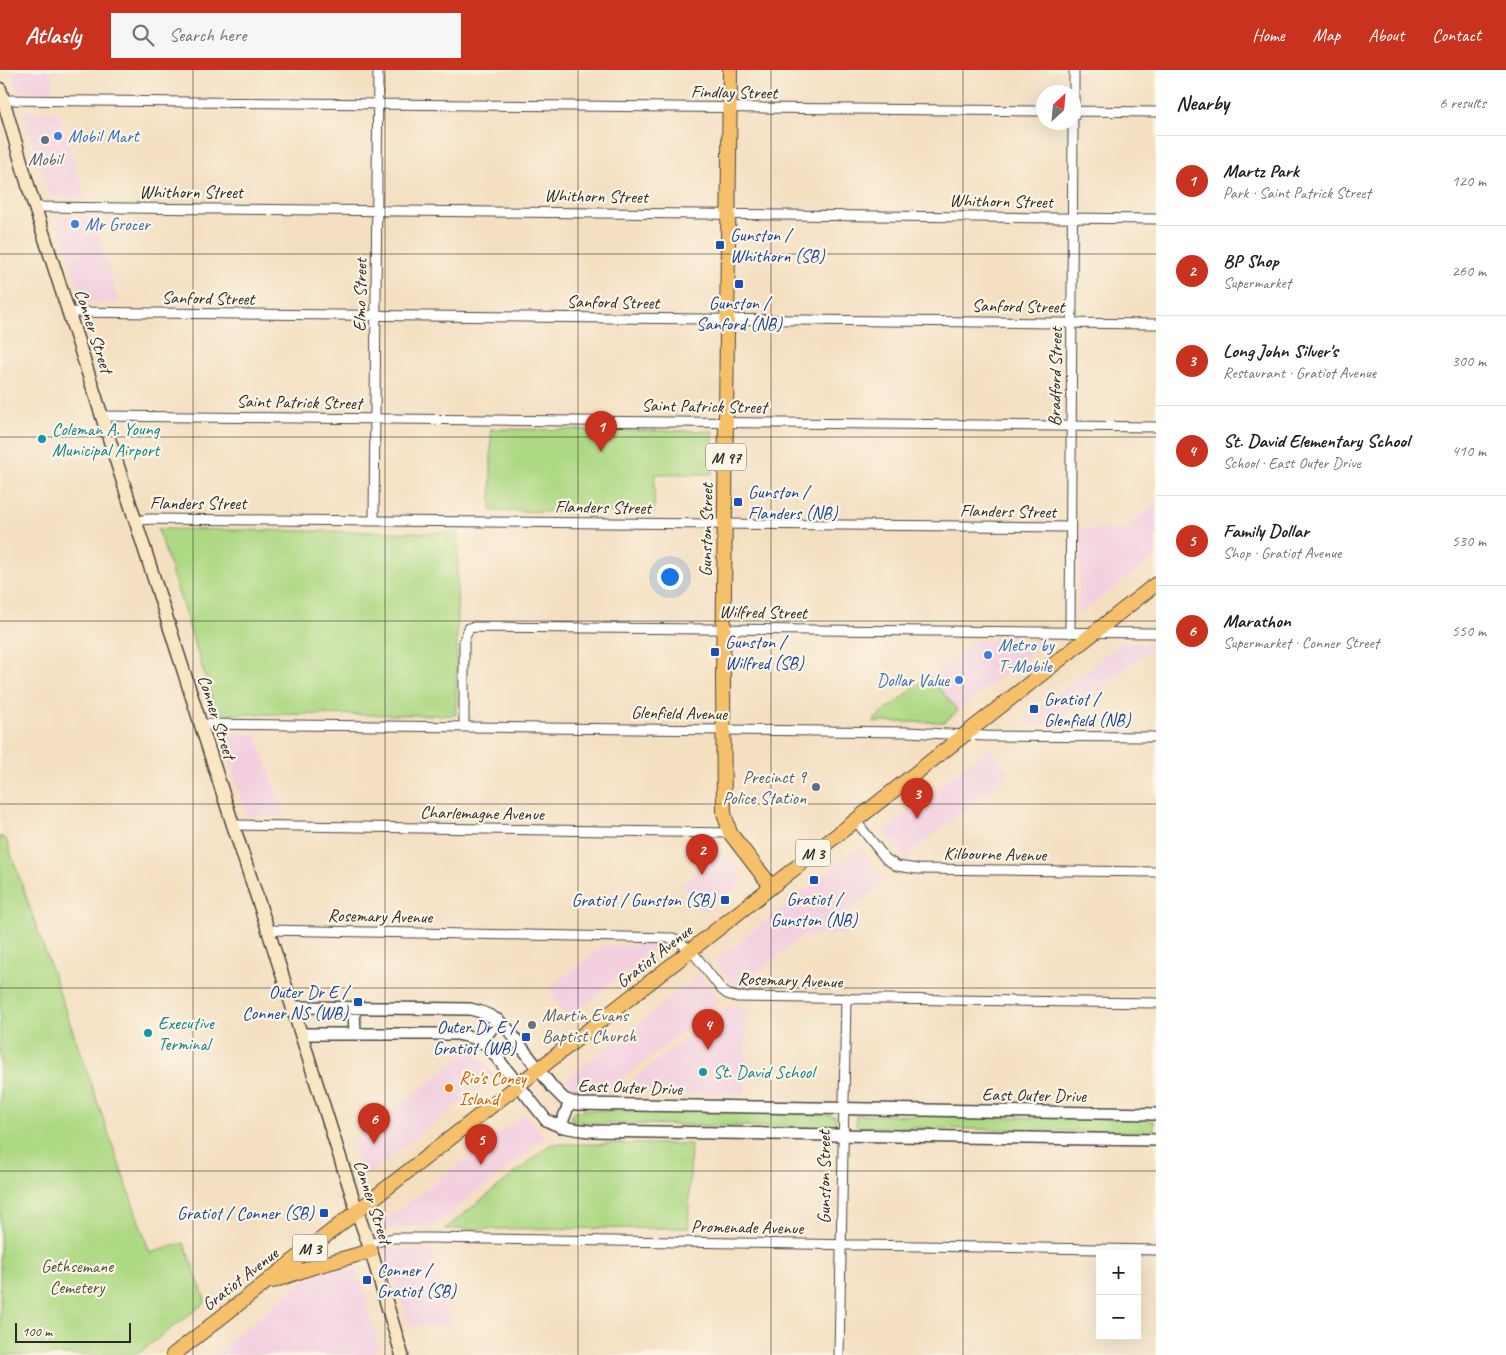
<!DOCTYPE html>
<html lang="en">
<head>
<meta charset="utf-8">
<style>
  :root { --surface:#fff; --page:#f6f6f6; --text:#222; --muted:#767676; --line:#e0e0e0; --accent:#c8321e }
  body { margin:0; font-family:Caveat,sans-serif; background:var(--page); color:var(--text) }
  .controls { position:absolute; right:15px; bottom:15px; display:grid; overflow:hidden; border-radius:0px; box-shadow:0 5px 20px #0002 }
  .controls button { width:45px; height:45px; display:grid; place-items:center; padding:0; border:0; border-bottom:1px solid var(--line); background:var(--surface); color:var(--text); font:25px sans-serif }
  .compass { position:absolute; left:1036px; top:15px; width:45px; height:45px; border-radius:50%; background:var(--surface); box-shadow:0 5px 20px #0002; rotate:26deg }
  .scale { position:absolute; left:15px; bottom:12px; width:116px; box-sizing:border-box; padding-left:5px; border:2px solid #2b2b2b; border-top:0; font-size:14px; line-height:18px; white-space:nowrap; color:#2b2b2b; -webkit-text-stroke:4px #fcf5e5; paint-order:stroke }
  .you { position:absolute; left:669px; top:506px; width:18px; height:18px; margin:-12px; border:4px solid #fff; border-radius:50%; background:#1a73e8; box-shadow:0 0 0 8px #1a73e833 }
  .badge { display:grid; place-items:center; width:32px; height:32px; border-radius:50%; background:var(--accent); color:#fff; font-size:16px; font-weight:700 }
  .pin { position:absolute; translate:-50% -41px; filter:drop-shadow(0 1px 2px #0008) }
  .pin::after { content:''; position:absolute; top:26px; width:18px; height:15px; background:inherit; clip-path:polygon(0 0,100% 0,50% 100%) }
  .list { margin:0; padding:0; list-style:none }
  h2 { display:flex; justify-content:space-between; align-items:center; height:65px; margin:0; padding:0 20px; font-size:21px }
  h2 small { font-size:16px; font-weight:400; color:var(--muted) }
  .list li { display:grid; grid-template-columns:32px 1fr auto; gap:15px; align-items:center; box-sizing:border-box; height:90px; padding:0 20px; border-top:1px solid var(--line) }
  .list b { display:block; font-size:19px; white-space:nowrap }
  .list p { margin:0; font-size:16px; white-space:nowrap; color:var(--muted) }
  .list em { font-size:16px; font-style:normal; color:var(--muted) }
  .icon { flex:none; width:28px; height:28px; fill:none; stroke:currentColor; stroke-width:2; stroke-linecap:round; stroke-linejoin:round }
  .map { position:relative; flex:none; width:1156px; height:1285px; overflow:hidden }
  header { display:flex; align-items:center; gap:30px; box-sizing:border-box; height:70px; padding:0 25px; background:var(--accent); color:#fff }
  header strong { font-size:24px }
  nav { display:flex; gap:28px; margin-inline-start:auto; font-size:18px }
  .search { width:350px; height:45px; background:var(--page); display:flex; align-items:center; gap:12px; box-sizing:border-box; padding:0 18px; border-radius:0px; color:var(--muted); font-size:19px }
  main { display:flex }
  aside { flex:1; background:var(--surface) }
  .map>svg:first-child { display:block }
  .built { fill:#f3cfe0 }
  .green { fill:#aed984; stroke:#6c8258 }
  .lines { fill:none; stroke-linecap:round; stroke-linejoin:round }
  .minor-casing { stroke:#494642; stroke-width:11 }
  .tertiary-casing { stroke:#494642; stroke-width:14 }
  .secondary-casing { stroke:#494642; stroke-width:15 }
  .primary-casing { stroke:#494642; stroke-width:16 }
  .minor { stroke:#fff; stroke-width:9 }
  .tertiary { stroke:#fff; stroke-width:11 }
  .secondary { stroke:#fbe6c4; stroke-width:12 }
  .primary { stroke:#f6c06b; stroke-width:14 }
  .grid { fill:none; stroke:#2b2b2b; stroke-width:1; stroke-opacity:0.55 }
  .shop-dot { fill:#3f7fe0; stroke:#fcf5e5; stroke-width:2 }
  .service-dot { fill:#5c6f8a; stroke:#fcf5e5; stroke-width:2 }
  .transit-dot { fill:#1a4fb4; stroke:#fcf5e5; stroke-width:2 }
  .culture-dot { fill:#0f9aa8; stroke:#fcf5e5; stroke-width:2 }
  .worship-dot { fill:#6b7280; stroke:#fcf5e5; stroke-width:2 }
  .food-dot { fill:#e8710a; stroke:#fcf5e5; stroke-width:2 }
  .labels { text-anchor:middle; stroke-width:4.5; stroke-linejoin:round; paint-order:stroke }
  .shield { fill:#fcf5e5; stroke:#6a6863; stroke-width:1 }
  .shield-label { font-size:16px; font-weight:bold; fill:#2b2b2b }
  .street-label { font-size:18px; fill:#2b2b2b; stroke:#fcf5e5 }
  .shop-label { font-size:18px; fill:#366cbe; stroke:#fcf5e5; text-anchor:start }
  .service-label { font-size:18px; fill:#4e5e75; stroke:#fcf5e5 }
  .transit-label { font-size:18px; fill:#164399; stroke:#fcf5e5; text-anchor:start }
  .culture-label { font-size:18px; fill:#0d838f; stroke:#fcf5e5; text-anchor:start }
  .worship-label { font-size:18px; fill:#5b616d; stroke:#fcf5e5; text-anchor:start }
  .food-label { font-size:18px; fill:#c56008; stroke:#fcf5e5; text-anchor:start }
  .park-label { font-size:18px; fill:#4c5641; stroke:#fcf5e5 }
</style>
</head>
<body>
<header>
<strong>Atlasly</strong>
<div class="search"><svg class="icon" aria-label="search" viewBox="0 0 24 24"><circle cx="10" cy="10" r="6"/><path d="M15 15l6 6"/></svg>Search here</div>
<nav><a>Home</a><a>Map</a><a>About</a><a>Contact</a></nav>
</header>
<main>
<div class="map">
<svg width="1156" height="1285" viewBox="0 0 1156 1285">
  <rect width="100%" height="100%" fill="#fcf5e5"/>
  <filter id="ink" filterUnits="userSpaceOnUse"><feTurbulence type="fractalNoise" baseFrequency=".02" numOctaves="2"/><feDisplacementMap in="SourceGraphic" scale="10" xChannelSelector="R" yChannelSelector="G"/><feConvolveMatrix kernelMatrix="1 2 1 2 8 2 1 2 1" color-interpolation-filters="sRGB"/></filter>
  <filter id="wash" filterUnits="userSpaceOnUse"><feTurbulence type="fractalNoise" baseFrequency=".0096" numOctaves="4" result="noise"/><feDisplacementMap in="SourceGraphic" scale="20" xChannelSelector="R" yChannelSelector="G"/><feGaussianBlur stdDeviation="1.12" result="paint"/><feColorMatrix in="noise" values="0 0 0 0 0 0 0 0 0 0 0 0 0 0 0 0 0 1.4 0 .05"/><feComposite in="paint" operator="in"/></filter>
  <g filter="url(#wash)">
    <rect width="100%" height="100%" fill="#f4dfc1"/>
    <path class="built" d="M11 0H52L53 22 17 21Z
      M23 41 58 42 86 128 50 126Z
      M56 146 93 147 119 233 84 232Z
      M1156 432V485L1078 546 1081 459 1130 460V453Z
      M976 570 1045 571 958 641 929 606Z
      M1122 572 1156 575 1053 654H1020Z
      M221 664H256L285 745H247Z
      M989 677 1010 703 906 787 884 760Z
      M860 777 886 811 845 843 846 863 802 867 740 916H734L714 891Z
      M723 782 744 810 703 842 681 814Z
      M658 875 569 948 548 919 603 876Z
      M699 905 721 932 605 1022 576 1021 567 1009Z
      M728 936 746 938 745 1024 617 1022Z
      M473 978 495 1005 363 1108 352 1072Z
      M525 1044 546 1068 433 1156 380 1159 381 1154Z
      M385 1179 431 1180 452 1255 410 1256Z
      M356 1193 379 1278 370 1285H213L309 1206Z"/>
    <path class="green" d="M491 359 713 361 712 404H655L654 443 491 441Z
      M158 459 458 463 456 645 217 644Z
      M929 606 958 641 944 652H874L875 649Z
      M0 766 6 769 150 1183 184 1173 206 1232 136 1285H0Z
      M585 1040 828 1045 836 1047V1057L831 1058 587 1053 573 1050 571 1047 575 1041Z
      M858 1045 1146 1049 1154 1051V1061L1149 1062 858 1057 856 1055V1046Z
      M551 1074H691L688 1158 445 1159Z"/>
  </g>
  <g filter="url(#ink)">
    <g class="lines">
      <g class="minor-casing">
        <path id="minor" d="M3 30 1044 41
          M1074 41 1156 42
          M1074 47V0
          M36 137 1156 149
          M69 242 1156 254
          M102 346 1156 357
          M374 450 378 0
          M137 451 149 449 1069 457
          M1070 563 1073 52
          M201 654 908 662 985 666 1156 667
          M464 657V570L469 558 475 557 1156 563
          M855 750 886 789 897 796 917 799 1156 802
          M233 755 730 763
          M268 860 673 868 691 880 722 920 727 924 737 927 1156 933
          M369 1174 393 1168H432L1156 1180
          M839 1285 846 928"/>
      </g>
      <g class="tertiary-casing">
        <path id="tertiary" d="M293 937 470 939C485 942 496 947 507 958L553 1018 564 1029 577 1034 1156 1044
          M354 938 355 964
          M302 964H458L477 969 487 975 546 1050C560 1058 574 1059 590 1061L1156 1070
          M482 971 498 950
          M560 1057 570 1032"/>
      </g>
      <g class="secondary-casing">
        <path id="secondary" d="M0 19 30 122 233 755 268 860 357 1141 371 1181 402 1285"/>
      </g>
      <g class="primary-casing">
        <path id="primary" d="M730 0 723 609 724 743 730 763 771 816
          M273 1211 313 1197 371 1181
          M173 1285 691 880 1156 514"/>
      </g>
      <use href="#minor" class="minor"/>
      <use href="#tertiary" class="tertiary"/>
      <use href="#secondary" class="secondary"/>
      <use href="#primary" class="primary"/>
    </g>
  </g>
  <path class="grid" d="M193 0V1285M385 0V1285M578 0V1285M771 0V1285M963 0V1285M0 184H1156M0 367H1156M0 551H1156M0 734H1156M0 918H1156M0 1101H1156"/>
  <g class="shop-dot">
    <circle cx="58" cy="66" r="5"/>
    <circle cx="75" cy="154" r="5"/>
    <circle cx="988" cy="585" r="5"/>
    <circle cx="959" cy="610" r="5"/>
  </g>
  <g class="service-dot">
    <circle cx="45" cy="70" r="5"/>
    <circle cx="816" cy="717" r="5"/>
  </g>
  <g class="transit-dot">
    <rect x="715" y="170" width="10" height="10" rx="2.5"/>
    <rect x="734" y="209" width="10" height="10" rx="2.5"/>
    <rect x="733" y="427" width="10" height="10" rx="2.5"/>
    <rect x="710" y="577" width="10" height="10" rx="2.5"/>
    <rect x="1029" y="634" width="10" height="10" rx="2.5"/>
    <rect x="809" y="805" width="10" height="10" rx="2.5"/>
    <rect x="720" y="825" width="10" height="10" rx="2.5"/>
    <rect x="353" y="927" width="10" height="10" rx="2.5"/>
    <rect x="521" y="962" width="10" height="10" rx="2.5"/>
    <rect x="319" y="1138" width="10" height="10" rx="2.5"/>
    <rect x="362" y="1205" width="10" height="10" rx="2.5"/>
  </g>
  <g class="culture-dot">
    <circle cx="42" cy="369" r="5"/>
    <circle cx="148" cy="963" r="5"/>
    <circle cx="703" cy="1002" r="5"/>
  </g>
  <circle class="worship-dot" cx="532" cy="955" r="5"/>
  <circle class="food-dot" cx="449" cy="1018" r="5"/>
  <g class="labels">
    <g class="shield">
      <rect x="706" y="373.5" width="40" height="27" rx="4"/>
      <rect x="795.5" y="769.5" width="35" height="27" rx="4"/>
      <rect x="292.5" y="1164.5" width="35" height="27" rx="4"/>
    </g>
    <g class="shield-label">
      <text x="726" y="393">M 97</text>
      <text x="813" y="789">M 3</text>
      <text x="310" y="1184">M 3</text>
    </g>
    <g class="street-label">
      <text transform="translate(734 22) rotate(1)" y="6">Findlay Street</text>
      <text x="191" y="128">Whithorn Street</text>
      <text transform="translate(596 126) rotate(1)" y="6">Whithorn Street</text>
      <text transform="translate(1001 131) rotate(1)" y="6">Whithorn Street</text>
      <text transform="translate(360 225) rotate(-89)" y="6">Elmo Street</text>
      <text transform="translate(208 228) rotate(1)" y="6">Sanford Street</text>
      <text transform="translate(613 232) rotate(1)" y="6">Sanford Street</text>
      <text transform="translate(1018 236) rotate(1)" y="6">Sanford Street</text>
      <text transform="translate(94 261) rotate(72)" y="6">Conner Street</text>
      <text transform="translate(1055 307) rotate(-89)" y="6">Bradford Street</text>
      <text transform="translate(299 332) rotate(1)" y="6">Saint Patrick Street</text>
      <text transform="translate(704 336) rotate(1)" y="6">Saint Patrick Street</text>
      <text x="198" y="439">Flanders Street</text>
      <text transform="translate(603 437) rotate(1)" y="6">Flanders Street</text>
      <text transform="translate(1008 441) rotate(1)" y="6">Flanders Street</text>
      <text transform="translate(706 460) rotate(-89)" y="6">Gunston Street</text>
      <text transform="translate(763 542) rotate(1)" y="6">Wilfred Street</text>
      <text transform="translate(679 643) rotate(1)" y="6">Glenfield Avenue</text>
      <text transform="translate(217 647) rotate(72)" y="6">Conner Street</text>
      <text transform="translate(482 743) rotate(1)" y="6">Charlemagne Avenue</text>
      <text transform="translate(995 784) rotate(1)" y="6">Kilbourne Avenue</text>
      <text transform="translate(380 846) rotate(1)" y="6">Rosemary Avenue</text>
      <text transform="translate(654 886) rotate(-38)" y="6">Gratiot Avenue</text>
      <text transform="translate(790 910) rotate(2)" y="6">Rosemary Avenue</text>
      <text transform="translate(630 1017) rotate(2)" y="6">East Outer Drive</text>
      <text transform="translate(1034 1025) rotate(1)" y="6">East Outer Drive</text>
      <text transform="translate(824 1107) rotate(-90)" y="6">Gunston Street</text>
      <text transform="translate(373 1132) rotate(72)" y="6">Conner Street</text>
      <text transform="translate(747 1157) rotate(1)" y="6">Promenade Avenue</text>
      <text transform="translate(240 1209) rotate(-38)" y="6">Gratiot Avenue</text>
    </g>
    <g class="shop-label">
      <text x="68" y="72">Mobil Mart</text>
      <text x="85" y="160">Mr Grocer</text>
      <text x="998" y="581">Metro by<tspan x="998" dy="21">T-Mobile</tspan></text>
      <text x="949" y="616" text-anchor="end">Dollar Value</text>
    </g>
    <g class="service-label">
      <text x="45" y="95">Mobil</text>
      <text x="806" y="713" text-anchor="end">Precinct 9<tspan x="806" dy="21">Police Station</tspan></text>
    </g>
    <g class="transit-label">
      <text x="730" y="171">Gunston /<tspan x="730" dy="21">Whithorn (SB)</tspan></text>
      <text x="739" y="239" text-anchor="middle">Gunston /<tspan x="739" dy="21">Sanford (NB)</tspan></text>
      <text x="748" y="428">Gunston /<tspan x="748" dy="21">Flanders (NB)</tspan></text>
      <text x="725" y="578">Gunston /<tspan x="725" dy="21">Wilfred (SB)</tspan></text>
      <text x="1044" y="635">Gratiot /<tspan x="1044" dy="21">Glenfield (NB)</tspan></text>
      <text x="814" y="835" text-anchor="middle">Gratiot /<tspan x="814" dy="21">Gunston (NB)</tspan></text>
      <text x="715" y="836" text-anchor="end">Gratiot / Gunston (SB)</text>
      <text x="348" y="928" text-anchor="end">Outer Dr E /<tspan x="348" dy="21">Conner NS (WB)</tspan></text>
      <text x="516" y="963" text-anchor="end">Outer Dr E /<tspan x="516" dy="21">Gratiot (WB)</tspan></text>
      <text x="314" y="1149" text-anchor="end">Gratiot / Conner (SB)</text>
      <text x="377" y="1206">Conner /<tspan x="377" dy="21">Gratiot (SB)</tspan></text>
    </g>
    <g class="culture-label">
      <text x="52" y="365">Coleman A. Young<tspan x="52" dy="21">Municipal Airport</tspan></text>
      <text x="158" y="959">Executive<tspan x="158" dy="21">Terminal</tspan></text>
      <text x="713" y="1008">St. David School</text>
    </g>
    <g class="worship-label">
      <text x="542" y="951">Martin Evans<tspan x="542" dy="21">Baptist Church</tspan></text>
    </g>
    <g class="food-label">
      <text x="459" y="1014">Rio's Coney<tspan x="459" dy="21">Island</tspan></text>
    </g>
    <g class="park-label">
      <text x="77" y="1202">Gethsemane<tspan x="77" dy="21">Cemetery</tspan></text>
    </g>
  </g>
</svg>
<div class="controls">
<button>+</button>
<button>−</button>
</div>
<svg class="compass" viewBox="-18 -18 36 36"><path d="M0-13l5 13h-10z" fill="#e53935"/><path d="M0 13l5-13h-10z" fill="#767676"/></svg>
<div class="scale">100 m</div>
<div class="you"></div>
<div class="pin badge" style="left:601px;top:382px">1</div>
<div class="pin badge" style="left:702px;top:805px">2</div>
<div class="pin badge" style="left:917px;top:749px">3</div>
<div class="pin badge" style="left:708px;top:980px">4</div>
<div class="pin badge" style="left:481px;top:1095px">5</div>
<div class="pin badge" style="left:374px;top:1074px">6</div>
</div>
<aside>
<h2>Nearby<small>6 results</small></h2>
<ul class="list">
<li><span class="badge">1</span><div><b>Martz Park</b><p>Park · Saint Patrick Street</p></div><em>120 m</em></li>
<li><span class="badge">2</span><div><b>BP Shop</b><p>Supermarket</p></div><em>260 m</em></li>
<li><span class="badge">3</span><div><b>Long John Silver's</b><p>Restaurant · Gratiot Avenue</p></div><em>300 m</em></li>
<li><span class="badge">4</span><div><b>St. David Elementary School</b><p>School · East Outer Drive</p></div><em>410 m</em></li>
<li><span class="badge">5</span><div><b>Family Dollar</b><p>Shop · Gratiot Avenue</p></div><em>530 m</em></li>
<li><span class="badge">6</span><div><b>Marathon</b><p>Supermarket · Conner Street</p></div><em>550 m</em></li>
</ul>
</aside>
</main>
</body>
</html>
